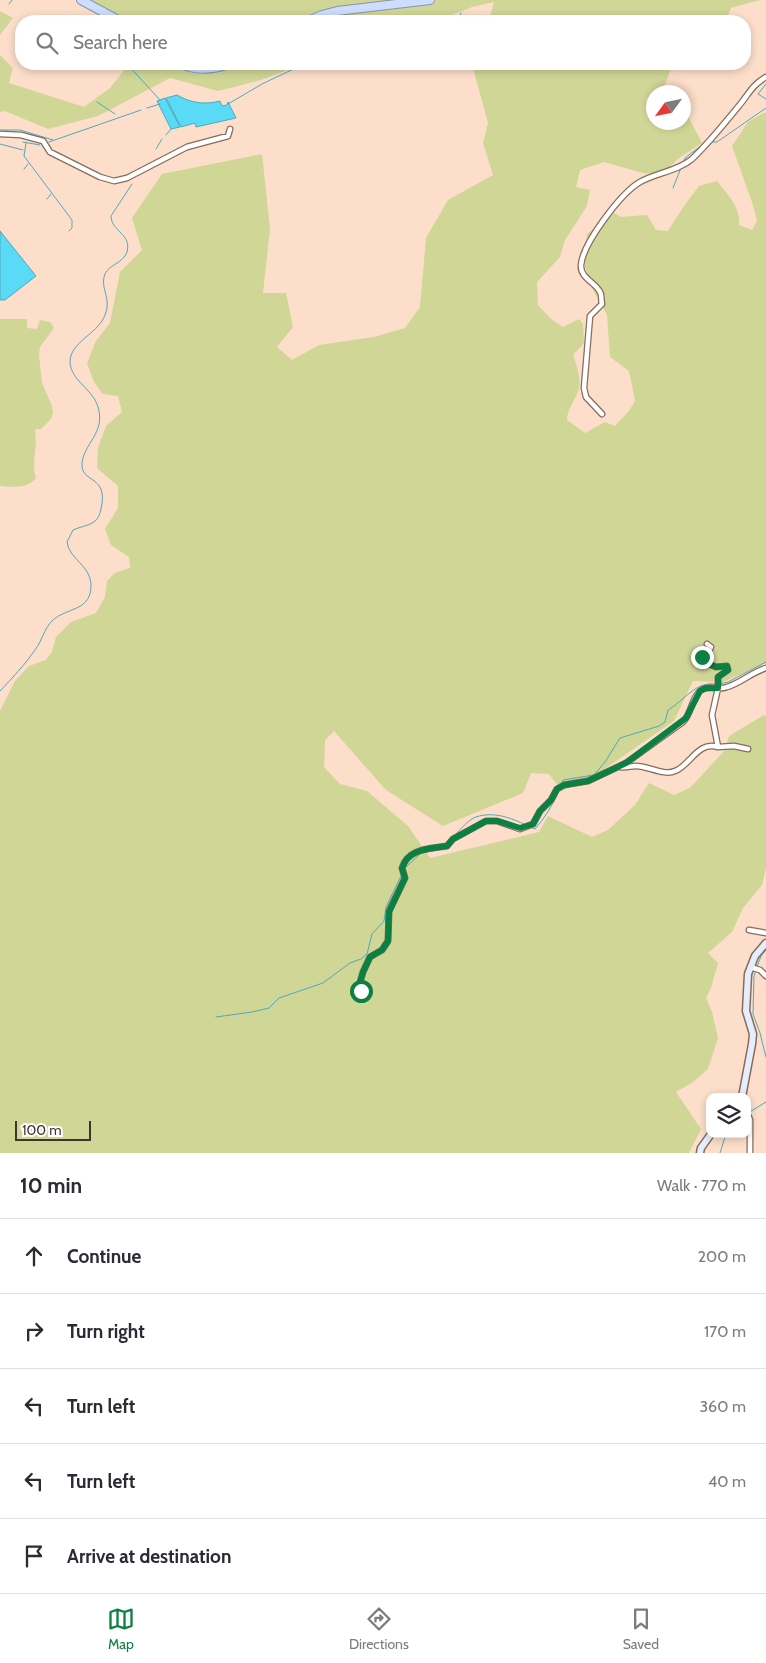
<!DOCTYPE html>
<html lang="en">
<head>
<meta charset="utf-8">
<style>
  :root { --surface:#fff; --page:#f2f2f3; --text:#2b2b33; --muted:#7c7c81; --line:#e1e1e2; --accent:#0b8043 }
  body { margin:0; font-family:Cabin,sans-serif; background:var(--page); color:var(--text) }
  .controls { position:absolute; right:15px; bottom:15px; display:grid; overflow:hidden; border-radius:10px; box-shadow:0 2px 8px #0003 }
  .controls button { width:45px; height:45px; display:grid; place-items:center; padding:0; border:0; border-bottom:1px solid var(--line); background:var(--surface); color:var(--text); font:25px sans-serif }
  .compass { position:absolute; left:646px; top:85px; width:45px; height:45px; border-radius:50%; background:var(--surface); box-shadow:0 2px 8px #0003; rotate:237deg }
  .scale { position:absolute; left:15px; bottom:12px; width:76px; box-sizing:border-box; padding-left:5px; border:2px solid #40342d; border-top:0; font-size:14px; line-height:18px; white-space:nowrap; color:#40342d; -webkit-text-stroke:4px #fff; paint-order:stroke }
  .stop { position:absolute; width:15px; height:15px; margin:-11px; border:4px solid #0b8043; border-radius:50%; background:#fff }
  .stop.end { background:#0b8043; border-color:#fff; box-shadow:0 1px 5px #0008 }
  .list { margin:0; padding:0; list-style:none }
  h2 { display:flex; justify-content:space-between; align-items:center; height:65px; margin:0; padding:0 20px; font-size:21px }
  h2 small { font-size:16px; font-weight:400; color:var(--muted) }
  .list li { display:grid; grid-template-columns:32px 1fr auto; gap:15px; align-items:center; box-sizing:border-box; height:75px; padding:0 20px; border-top:1px solid var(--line) }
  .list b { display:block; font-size:19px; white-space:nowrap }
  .list em { font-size:16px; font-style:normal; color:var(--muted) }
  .icon { flex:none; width:28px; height:28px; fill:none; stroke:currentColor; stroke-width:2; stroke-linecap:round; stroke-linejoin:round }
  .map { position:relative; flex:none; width:766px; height:1153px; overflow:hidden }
  .search { position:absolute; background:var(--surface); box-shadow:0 2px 8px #0003; left:15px; right:15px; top:15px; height:55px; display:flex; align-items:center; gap:12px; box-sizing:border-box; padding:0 18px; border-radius:20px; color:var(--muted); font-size:19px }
  .sheet { height:440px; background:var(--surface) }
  nav { display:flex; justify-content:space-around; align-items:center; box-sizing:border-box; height:70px; border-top:1px solid var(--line); background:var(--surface); font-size:14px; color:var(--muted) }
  nav a { display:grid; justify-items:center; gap:2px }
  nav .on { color:var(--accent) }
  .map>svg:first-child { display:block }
  .green { fill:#cfd696 }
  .water { fill:#59daf7; stroke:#52a8ba }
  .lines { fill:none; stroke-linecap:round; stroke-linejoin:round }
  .stream { stroke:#52a8ba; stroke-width:1 }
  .minor-casing { stroke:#876c5b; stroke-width:7 }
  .secondary-casing { stroke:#876c5b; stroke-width:9 }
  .primary-casing { stroke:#8693b2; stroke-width:10 }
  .minor { stroke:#fff; stroke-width:4.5 }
  .secondary { stroke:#e6eefd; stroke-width:6 }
  .primary { stroke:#cdddfb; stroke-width:8 }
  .route { stroke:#0b8043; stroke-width:6 }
</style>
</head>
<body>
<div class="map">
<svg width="766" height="1153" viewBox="0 0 766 1153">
  <rect width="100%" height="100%" fill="#fcdeca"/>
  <path class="green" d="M87 0H760L731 8 726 21H489L494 2 472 7 436 21H128Z
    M0 11 13 18 0 35Z
    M0 55 13 68 9 83 84 107 110 88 129 64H303L261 80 218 91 170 78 98 116 48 129 5 111 0 112Z
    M472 64H673L664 87 673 92H654V122H684V99L686 101 688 116 702 143 679 158 661 175 643 173 604 162 580 170 576 187 590 190 587 206 565 240 560 257 537 282 538 305 551 319 563 327 579 319 583 324 584 343 573 355C577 367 583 382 577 394 573 403 567 410 567 420L585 433 605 422 615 426 629 411 635 401 629 371 610 357 607 315 594 292 585 267 587 234 614 213 621 217 647 215 656 230 668 231 684 206 699 186 717 181C727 194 741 207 739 225L752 230 757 221 753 205 732 146 748 122 766 112V663L723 682 693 681 674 721 603 770 562 791 549 774 531 773 523 793 443 826 386 790 334 731 325 740 324 767 340 784 367 791 408 826 430 858 539 832 548 816 592 837 608 830 635 805 649 783 674 795 690 788 725 750 729 736 764 715 766 716V868L762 885 743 908 732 932 708 953 718 963 711 988 706 998 712 1012 718 1038 708 1069 693 1082 676 1092 701 1129 689 1153H0V711L15 681 29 666 46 660 52 652 56 637 71 622 96 613 105 597 107 581 115 573 130 568 129 557 111 545 105 529 118 508V486L97 468 98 448 106 426 122 412 118 396 103 394 94 382 87 363 96 341 110 323 120 272 142 250 132 218 162 174 262 154 270 229 263 293H286L293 327 277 347 292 360 319 345 374 337 405 328 420 307 426 238 448 200 493 175 483 143 488 123Z
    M0 319H27V328L37 329 40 320 50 322 54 328 40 347 39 355 42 383 52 406 53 413 51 419 41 429H36L35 431C38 447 31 463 36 478 27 489 12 487 0 486Z"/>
  <path class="water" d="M177 95C191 103 204 105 220 101L222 106 227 105 228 102 236 118 196 127 195 123 181 127 166 98Z
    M165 98 180 127 171 129 157 101Z
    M0 231 36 276 5 300H0Z"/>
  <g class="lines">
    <path class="stream" d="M9 4 12 0
      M458 21 461 13
      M127 64 160 100
      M766 84 758 94 766 99
      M97 102 115 114
      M228 104 262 84 304 64
      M147 108 160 104
      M0 130H20L53 140
      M166 135 171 129
      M23 142 40 145
      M49 142 141 110
      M710 142H717L766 108
      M26 143 24 156 72 220V228L69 231
      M0 144 23 150
      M156 149 162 139
      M684 162 685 158 706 142
      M24 169 28 164
      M673 188 681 168
      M47 199 51 194
      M719 684 728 682 766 662
      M0 691C12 678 25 665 35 650 42 641 44 629 52 621 66 607 92 612 91 584 90 565 69 559 67 542L73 530C79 527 88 526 94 522 98 519 100 514 101 509 109 474 81 484 82 464 83 444 106 433 98 407 93 389 71 381 70 362 70 344 93 335 102 321 114 301 101 292 104 277 106 265 123 264 127 252 132 234 111 231 111 216L132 184
      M561 785 563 780 594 775 605 762 620 738 659 726 665 722 668 710C684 701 695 681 716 684
      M530 827 535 829C545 818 553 804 559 791
      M455 835C460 830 469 819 476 817 494 811 511 818 526 825
      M405 868 421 853 448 848 453 841
      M757 967 761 956 766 950
      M756 970 754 976 753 1014 760 1033 766 1057
      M216 1017 252 1012 269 1008 279 998 323 983 350 963 361 959 367 954 372 934 384 921 386 907 402 874
      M748 1113 766 1102
      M720 1153 726 1134"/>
    <g class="minor-casing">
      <path id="minor" d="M0 134 21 135 43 141 50 152 100 177 114 181 127 178 187 147 228 136 230 129
        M602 414 586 397 584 388 590 316 602 304C601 301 602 295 600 292 595 282 580 278 581 265 583 243 621 193 640 182 656 173 678 171 692 159 709 143 723 125 738 107 749 94 751 86 766 77
        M707 644 711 647 708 653 702 657V661L716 667 727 666 728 670 718 677V688L712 715 718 747 734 746 748 749
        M620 767C626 768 631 766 636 766 648 766 664 776 675 771 691 765 697 741 718 747
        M749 930 766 933
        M750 967 760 970 766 976
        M361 991 359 986 363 972 370 957 382 950 388 941 389 911 405 878 402 868C408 848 430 849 447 846L453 839 486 821H497L520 829 533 824 540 811 551 800 557 789 564 785 588 781 626 763 683 722C692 713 691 699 700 691 708 684 718 691 727 687 741 683 752 672 766 668
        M747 1113 750 1120V1153"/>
    </g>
    <g class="secondary-casing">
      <path id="secondary" d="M742 1097 752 1044 753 1034 746 1011 748 974 755 956 766 943
        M700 1153 701 1148 711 1134"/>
    </g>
    <g class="primary-casing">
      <path id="primary" d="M81 0 120 21
        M308 21 322 15 337 11 430 0
        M181 64C197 71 212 70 229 64"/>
    </g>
    <use href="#minor" class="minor"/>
    <use href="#secondary" class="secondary"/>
    <use href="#primary" class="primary"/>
  </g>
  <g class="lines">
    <path class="route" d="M361 991 359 986 363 972 370 957 382 950 388 941 389 912 405 878 402 868C408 848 430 849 447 846L453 839 486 821H497L520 828 533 824 540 811 551 800 557 789 564 785 588 781 626 763 686 718 700 691 706 688H718V677L728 670 727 666 716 667 702 661V657"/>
  </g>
</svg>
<div class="controls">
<button><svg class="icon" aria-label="layers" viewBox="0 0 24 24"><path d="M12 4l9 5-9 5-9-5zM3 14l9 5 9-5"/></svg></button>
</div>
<svg class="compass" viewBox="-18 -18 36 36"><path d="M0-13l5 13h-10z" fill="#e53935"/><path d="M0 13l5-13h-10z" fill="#7c7c81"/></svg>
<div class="scale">100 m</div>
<div class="stop" style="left:361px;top:991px"></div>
<div class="stop end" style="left:702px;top:657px"></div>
<div class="search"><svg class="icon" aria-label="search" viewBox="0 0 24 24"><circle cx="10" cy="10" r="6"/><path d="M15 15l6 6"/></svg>Search here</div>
</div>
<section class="sheet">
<h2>10 min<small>Walk · 770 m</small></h2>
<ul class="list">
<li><svg class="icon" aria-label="ahead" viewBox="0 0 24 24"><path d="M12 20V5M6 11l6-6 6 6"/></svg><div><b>Continue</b></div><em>200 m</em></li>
<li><svg class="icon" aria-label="right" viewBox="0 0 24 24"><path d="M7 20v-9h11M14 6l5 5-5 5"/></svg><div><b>Turn right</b></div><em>170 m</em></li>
<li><svg class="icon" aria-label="left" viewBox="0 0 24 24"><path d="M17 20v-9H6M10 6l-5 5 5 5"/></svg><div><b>Turn left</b></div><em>360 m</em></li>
<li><svg class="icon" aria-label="left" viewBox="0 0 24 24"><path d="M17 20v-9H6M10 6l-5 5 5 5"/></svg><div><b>Turn left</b></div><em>40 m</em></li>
<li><svg class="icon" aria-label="arrive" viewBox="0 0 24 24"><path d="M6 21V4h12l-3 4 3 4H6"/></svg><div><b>Arrive at destination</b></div></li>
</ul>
</section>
<nav>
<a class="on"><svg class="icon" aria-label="map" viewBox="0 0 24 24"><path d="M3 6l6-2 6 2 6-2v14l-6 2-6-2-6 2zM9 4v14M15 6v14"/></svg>Map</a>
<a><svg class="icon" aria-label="directions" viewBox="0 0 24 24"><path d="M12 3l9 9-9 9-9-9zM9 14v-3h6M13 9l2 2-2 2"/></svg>Directions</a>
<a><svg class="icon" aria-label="saved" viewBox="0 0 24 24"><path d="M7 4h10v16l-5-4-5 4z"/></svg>Saved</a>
</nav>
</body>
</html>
